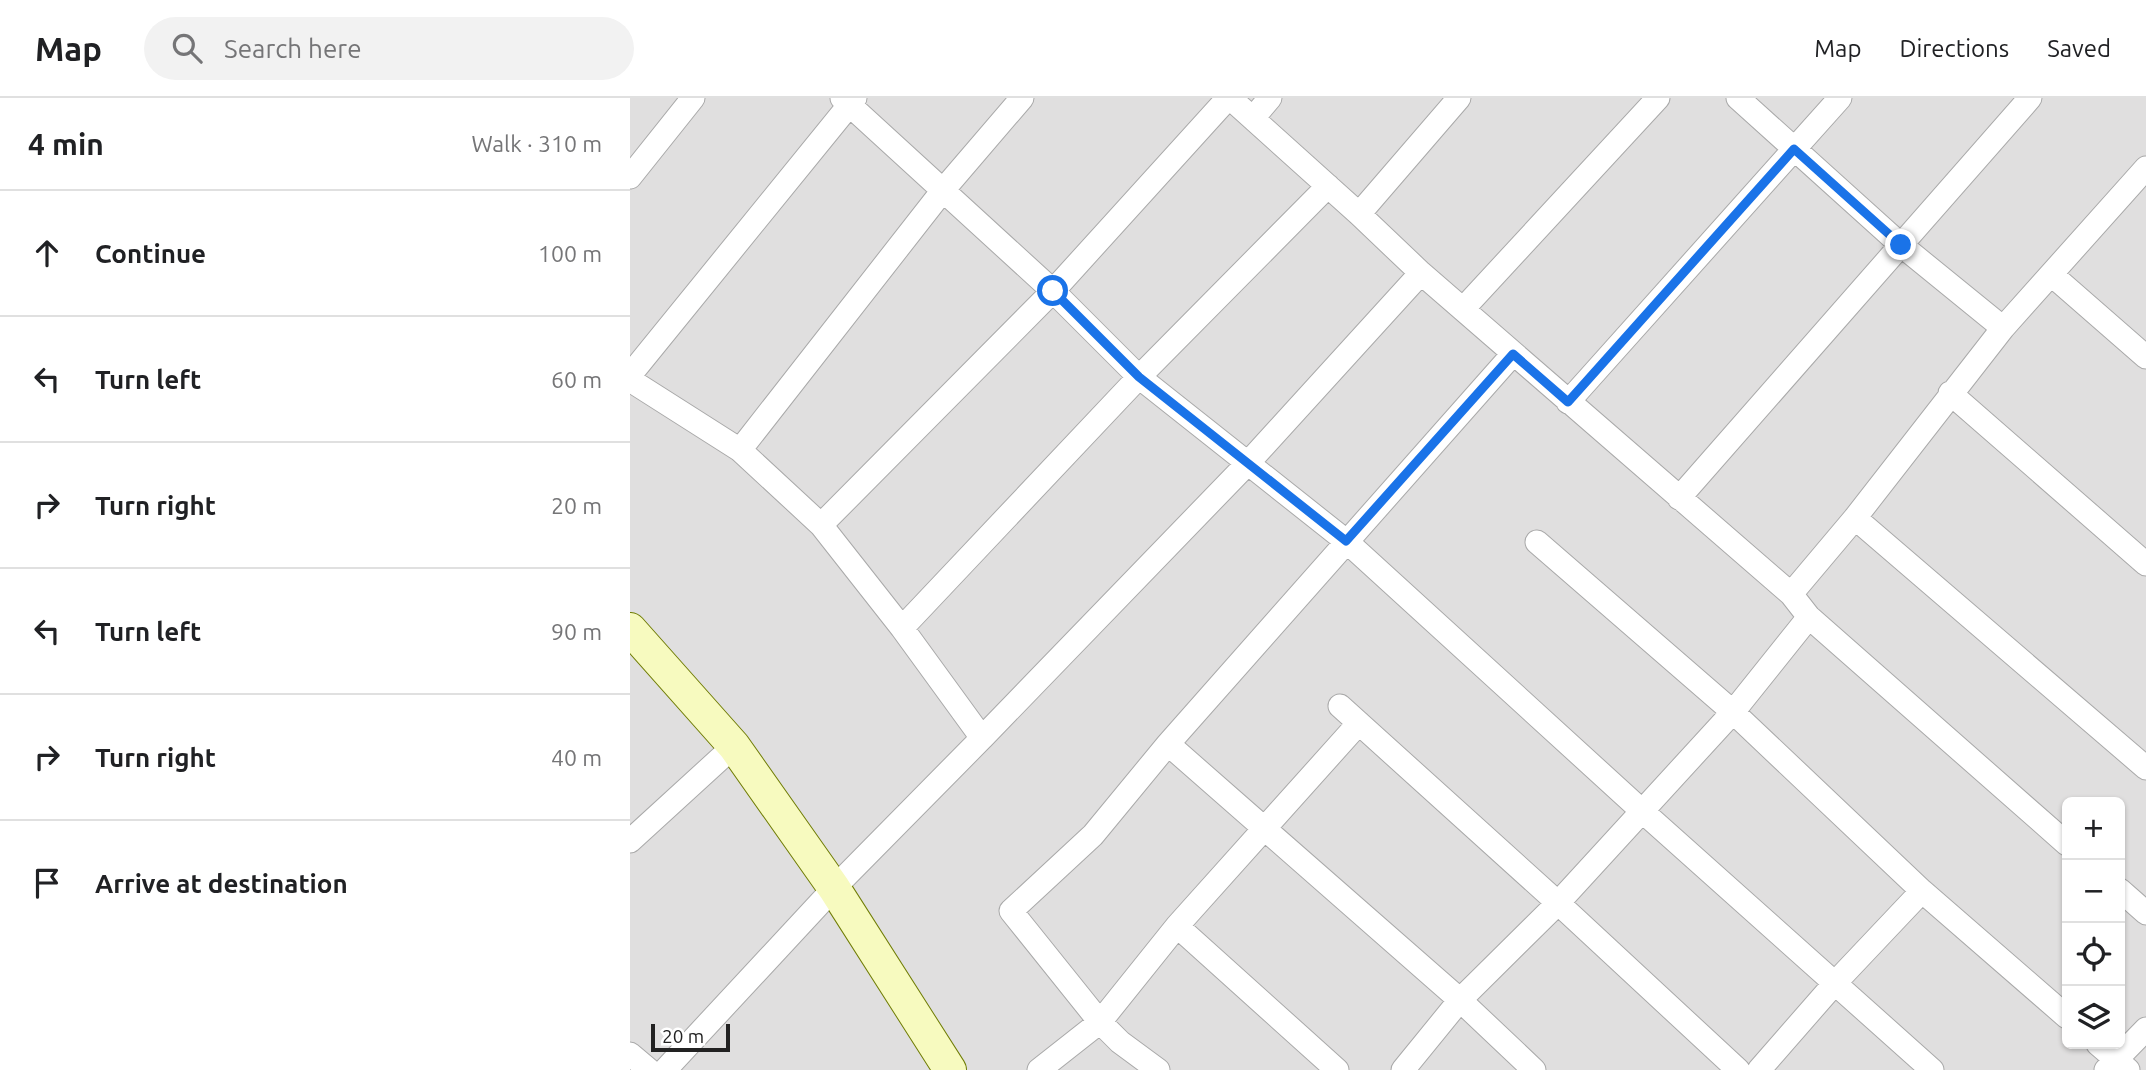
<!DOCTYPE html>
<html lang="en">
<head>
<meta charset="utf-8">
<style>
  :root { --surface:#fff; --page:#f2f2f2; --text:#202124; --muted:#757577; --line:#e0e0e0 }
  body { margin:0; font-family:Ubuntu,sans-serif; background:var(--page); color:var(--text) }
  .controls { position:absolute; right:21px; bottom:21px; display:grid; overflow:hidden; border-radius:10px; box-shadow:0 2px 5px #0004 }
  .controls button { width:63px; height:63px; display:grid; place-items:center; padding:0; border:0; border-bottom:2px solid var(--line); background:var(--surface); color:var(--text); font:35px sans-serif }
  .scale { position:absolute; left:21px; bottom:18px; width:79px; box-sizing:border-box; padding-left:7px; border:4px solid #222; border-top:0; font-size:19px; line-height:24px; white-space:nowrap; color:#222; -webkit-text-stroke:5px #fff; paint-order:stroke }
  .stop { position:absolute; width:21px; height:21px; margin:-16px; border:5px solid #1a73e8; border-radius:50%; background:#fff }
  .stop.end { background:#1a73e8; border-color:#fff; box-shadow:0 2px 7px #0008 }
  .list { margin:0; padding:0; list-style:none }
  h2 { display:flex; justify-content:space-between; align-items:center; height:91px; margin:0; padding:0 28px; font-size:30px }
  h2 small { font-size:23px; font-weight:400; color:var(--muted) }
  .list li { display:grid; grid-template-columns:46px 1fr auto; gap:21px; align-items:center; box-sizing:border-box; height:126px; padding:0 28px; border-top:2px solid var(--line) }
  .list b { display:block; font-size:26px; white-space:nowrap }
  .list em { font-size:23px; font-style:normal; color:var(--muted) }
  .icon { flex:none; width:38px; height:38px; fill:none; stroke:currentColor; stroke-width:2; stroke-linecap:round; stroke-linejoin:round }
  .map { position:relative; flex:none; width:1516px; height:972px; overflow:hidden }
  header { display:flex; align-items:center; gap:42px; box-sizing:border-box; height:98px; padding:0 35px; background:var(--surface); border-bottom:2px solid var(--line) }
  header strong { font-size:33px }
  nav { display:flex; gap:38px; margin-inline-start:auto; font-size:24px }
  .search { width:490px; height:63px; background:var(--page); display:flex; align-items:center; gap:18px; box-sizing:border-box; padding:0 24px; border-radius:38px; color:var(--muted); font-size:26px }
  main { display:flex }
  aside { flex:1; background:var(--surface) }
  .map>svg:first-child { display:block }
  .residential { fill:#e0dfdf; fill-rule:evenodd }
  .lines { fill:none; stroke-linecap:round; stroke-linejoin:round }
  .street-casing { stroke:#a9a9a9; stroke-width:25 }
  .secondary-casing { stroke:#707d05; stroke-width:34 }
  .street { stroke:#fff; stroke-width:23 }
  .secondary { stroke:#f7fabf; stroke-width:32 }
  .route { stroke:#1a73e8; stroke-width:9 }
</style>
</head>
<body>
<header>
<strong>Map</strong>
<div class="search"><svg class="icon" aria-label="search" viewBox="0 0 24 24"><circle cx="10" cy="10" r="6"/><path d="M15 15l6 6"/></svg>Search here</div>
<nav><a>Map</a><a>Directions</a><a>Saved</a></nav>
</header>
<main>
<aside>
<h2>4 min<small>Walk · 310 m</small></h2>
<ul class="list">
<li><svg class="icon" aria-label="ahead" viewBox="0 0 24 24"><path d="M12 20V5M6 11l6-6 6 6"/></svg><div><b>Continue</b></div><em>100 m</em></li>
<li><svg class="icon" aria-label="left" viewBox="0 0 24 24"><path d="M17 20v-9H6M10 6l-5 5 5 5"/></svg><div><b>Turn left</b></div><em>60 m</em></li>
<li><svg class="icon" aria-label="right" viewBox="0 0 24 24"><path d="M7 20v-9h11M14 6l5 5-5 5"/></svg><div><b>Turn right</b></div><em>20 m</em></li>
<li><svg class="icon" aria-label="left" viewBox="0 0 24 24"><path d="M17 20v-9H6M10 6l-5 5 5 5"/></svg><div><b>Turn left</b></div><em>90 m</em></li>
<li><svg class="icon" aria-label="right" viewBox="0 0 24 24"><path d="M7 20v-9h11M14 6l5 5-5 5"/></svg><div><b>Turn right</b></div><em>40 m</em></li>
<li><svg class="icon" aria-label="arrive" viewBox="0 0 24 24"><path d="M6 21V4h12l-3 4 3 4H6"/></svg><div><b>Arrive at destination</b></div></li>
</ul>
</aside>
<div class="map">
<svg width="1516" height="972" viewBox="0 0 1516 972">
  <rect width="100%" height="100%" fill="#f2efe9"/>
  <path class="residential" d="M0 0H1516V972H0ZM1437 704H1490V946H1437Z"/>
  <g class="lines">
    <g class="street-casing">
      <path id="street" d="M212 0 423 193 509 279 716 443 1012 713 1302 972
        M600 0 729 116 791 175 1161 496 1179 519 1437 746
        M1108 0 1271 147 1373 230
        M623 20 640 0
        M0 79 63 0
        M729 116 829 0
        M1422 177 1516 259
        M833 211 1028 0
        M0 277 225 0
        M0 282 110 352 191 427 272 530 352 640 204 790 35 972
        M1320 295 1516 466
        M938 304 1210 0
        M110 352 314 91 392 0
        M1049 400 1400 0
        M1225 420 1516 670
        M191 427 423 193 598 0
        M907 444 1103 614 1292 793 1437 919
        M1161 496 1225 420 1373 230 1516 70
        M272 530 509 279 698 88
        M710 608 928 805 1108 972
        M352 640 618 365 791 175
        M538 646 830 902 904 972
        M0 743 104 648
        M1490 792 1516 815
        M547 828 707 972
        M1468 946 1498 972
        M0 956 19 972
        M409 972 470 924 547 828 729 625
        M528 972 490 944 470 924 381 813 463 737 538 646 883 256
        M773 972 830 902 928 805 1103 614 1179 519
        M1129 972 1205 885 1292 793
        M1476 972 1516 931"/>
    </g>
    <g class="secondary-casing">
      <path id="secondary" d="M0 531 104 648 204 790 320 972"/>
    </g>
    <use href="#street" class="street"/>
    <use href="#secondary" class="secondary"/>
  </g>
  <g class="lines">
    <path class="route" d="M423 193 509 279 716 443 883 256 938 304 1164 51 1271 147"/>
  </g>
</svg>
<div class="controls">
<button>+</button>
<button>−</button>
<button><svg class="icon" aria-label="locate" viewBox="0 0 24 24"><circle cx="12" cy="12" r="6"/><path d="M12 2v4M12 18v4M2 12h4M18 12h4"/></svg></button>
<button><svg class="icon" aria-label="layers" viewBox="0 0 24 24"><path d="M12 4l9 5-9 5-9-5zM3 14l9 5 9-5"/></svg></button>
</div>
<div class="scale">20 m</div>
<div class="stop" style="left:423px;top:193px"></div>
<div class="stop end" style="left:1271px;top:147px"></div>
</div>
</main>
</body>
</html>
